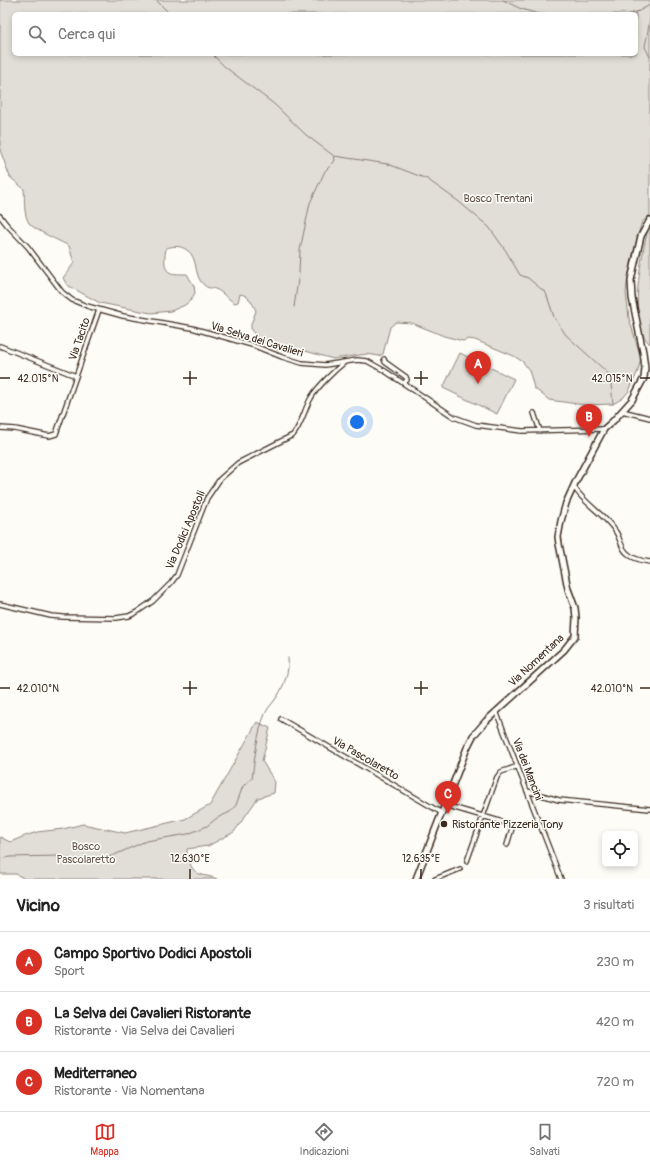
<!DOCTYPE html>
<html lang="it">
<head>
<meta charset="utf-8">
<style>
  :root { --surface:#fff; --page:#f6f6f6; --text:#222; --muted:#767676; --line:#e0e0e0; --accent:#d93025 }
  body { margin:0; font-family:Pangolin,sans-serif; background:var(--page); color:var(--text) }
  .controls { position:absolute; right:12px; bottom:12px; display:grid; overflow:hidden; border-radius:6px; box-shadow:0 2px 6px #0003 }
  .controls button { width:36px; height:36px; display:grid; place-items:center; padding:0; border:0; border-bottom:1px solid var(--line); background:var(--surface); color:var(--text); font:20px sans-serif }
  .you { position:absolute; left:357px; top:422px; width:14px; height:14px; margin:-10px; border:3px solid #fff; border-radius:50%; background:#1a73e8; box-shadow:0 0 0 6px #1a73e833 }
  .badge { display:grid; place-items:center; width:26px; height:26px; border-radius:50%; background:var(--accent); color:#fff; font-size:13px; font-weight:700 }
  .pin { position:absolute; translate:-50% -33px; filter:drop-shadow(0 1px 2px #0008) }
  .pin::after { content:''; position:absolute; top:21px; width:14px; height:12px; background:inherit; clip-path:polygon(0 0,100% 0,50% 100%) }
  .list { margin:0; padding:0; list-style:none }
  h2 { display:flex; justify-content:space-between; align-items:center; height:52px; margin:0; padding:0 16px; font-size:17px }
  h2 small { font-size:13px; font-weight:400; color:var(--muted) }
  .list li { display:grid; grid-template-columns:26px 1fr auto; gap:12px; align-items:center; box-sizing:border-box; height:60px; padding:0 16px; border-top:1px solid var(--line) }
  .list b { display:block; font-size:15px; white-space:nowrap }
  .list p { margin:0; font-size:13px; white-space:nowrap; color:var(--muted) }
  .list em { font-size:13px; font-style:normal; color:var(--muted) }
  .icon { flex:none; width:22px; height:22px; fill:none; stroke:currentColor; stroke-width:2; stroke-linecap:round; stroke-linejoin:round }
  .map { position:relative; flex:none; width:650px; height:879px; overflow:hidden }
  .search { position:absolute; background:var(--surface); box-shadow:0 2px 6px #0003; left:12px; right:12px; top:12px; height:44px; display:flex; align-items:center; gap:10px; box-sizing:border-box; padding:0 14px; border-radius:6px; color:var(--muted); font-size:15px }
  .sheet { height:232px; background:var(--surface) }
  nav { display:flex; justify-content:space-around; align-items:center; box-sizing:border-box; height:56px; border-top:1px solid var(--line); background:var(--surface); font-size:11px; color:var(--muted) }
  nav a { display:grid; justify-items:center; gap:2px }
  nav .on { color:var(--accent) }
  .map>svg:first-child { display:block }
  .green { fill:#e1ded7; stroke:#8e847a; fill-rule:evenodd }
  .lines { fill:none; stroke-linecap:round; stroke-linejoin:round }
  .stream { stroke:#887d74; stroke-width:1 }
  .minor-casing { stroke:#3b2a1e; stroke-width:6 }
  .secondary-casing { stroke:#3b2a1e; stroke-width:8 }
  .minor { stroke:#fdfcf7; stroke-width:3.5 }
  .secondary { stroke:#fdfcf7; stroke-width:5 }
  .ticks { fill:none; stroke:#3b2a1e; stroke-width:1.5 }
  .poi-dot { fill:#3b2a1e; stroke:#fdfcf7; stroke-width:1.5 }
  .labels { text-anchor:middle; stroke-width:3; stroke-linejoin:round; paint-order:stroke }
  .park-label { font-size:11px; fill:#64574c; stroke:#fdfcf7 }
  .street-label { font-size:11px; fill:#3b2a1e; stroke:#fdfcf7 }
  .poi-label { font-size:11px; fill:#3b2a1e; stroke:#fdfcf7; text-anchor:start }
  .ticks-label { font-size:10px; text-anchor:middle; fill:#3b2a1e; stroke:#fdfcf7; stroke-width:3; stroke-linejoin:round; paint-order:stroke }
</style>
</head>
<body>
<div class="map">
<svg width="650" height="879" viewBox="0 0 650 879">
  <rect width="100%" height="100%" fill="#fdfcf7"/>
  <filter id="ink" filterUnits="userSpaceOnUse"><feTurbulence type="fractalNoise" baseFrequency=".025" numOctaves="2"/><feDisplacementMap in="SourceGraphic" scale="8" xChannelSelector="R" yChannelSelector="G"/><feConvolveMatrix kernelMatrix="1 2 1 2 8 2 1 2 1" color-interpolation-filters="sRGB"/></filter>
  <g filter="url(#ink)">
    <path class="green" d="M0 0H650V215L642 222 640 228 633 254 627 283 626 293 629 318 641 358 638 371 629 391 623 398 613 404 585 405 549 400 534 388 529 370 523 362 514 356 475 340 469 339 463 341 444 336 412 323 396 322 390 327 383 354 379 356 367 354 333 359 302 350 294 349 278 350 261 341 251 330V324L256 311C253 304 249 295 240 294L238 302 235 303C229 300 220 290 215 289 210 287 208 289 204 285 193 276 199 258 187 250 179 245 174 246 166 248 165 255 162 270 171 273 173 274 183 274 187 274L194 286 195 293 191 300 185 305 171 311 151 313 100 303 67 285 63 278 74 263 69 246C60 241 34 230 29 223 23 214 25 199 24 189L10 177 0 150ZM14 14H636V54H14Z
      M650 226V344C626 324 642 256 648 228Z
      M460 353 514 379 497 414 443 388Z
      M257 722 270 728 262 761 275 782 274 793 258 798 234 832 208 846 187 849C187 857 190 868 197 873 203 876 211 876 217 879H25L16 874H0V837L10 842 25 836 37 832 63 829 83 824 125 833 185 819 210 805Z"/>
    <g class="lines">
      <path class="stream" d="M156 0 170 14
        M503 0 519 8 538 14
        M630 14 639 11 650 5
        M650 19 645 47 650 57
        M212 54 225 67 274 104 306 135 334 156 335 160 334 162 325 171 310 203 300 250 299 273 294 307
        M334 156 388 164 427 179 458 201 489 227 506 251 520 275 528 278 546 293 554 317 566 335 610 375 613 404
        M0 859 10 857 60 856 74 860 96 859 112 856 146 841 188 834 207 826 217 818 230 812 236 805 243 786 252 778C255 757 257 733 265 714 267 709 271 705 274 701 283 690 290 671 288 658"/>
      <g class="minor-casing">
        <path id="minor" d="M0 216 7 225 28 247 62 292 72 300 87 306 123 316 192 328 252 345 282 357 302 363 325 365 357 360 367 361 385 371 454 417 476 425 522 431 604 429
          M0 346 76 376
          M384 359 385 362 406 377 407 380 404 383
          M622 411 650 418
          M534 413 540 431
          M0 428 15 429 49 436 56 434 99 310
          M574 487C585 505 605 514 616 532 620 538 621 548 627 553 633 559 642 561 650 562
          M0 604 51 616 63 617 116 618 129 616 137 612 153 601 171 583 177 575 207 498 220 479 238 463 293 435C302 424 304 410 311 398 317 387 335 370 345 362
          M496 711 561 879
          M281 719 442 813
          M527 791 559 800 650 809
          M445 805 513 825 507 845
          M467 861 497 777 501 772 518 766
          M435 879 460 869"/>
      </g>
      <g class="secondary-casing">
        <path id="secondary" d="M416 879 467 748 473 736 486 721 564 650 575 636 576 618 575 608 568 589 559 544 558 537 561 521 566 503 576 481 604 429 613 421 632 400 644 378 645 368 643 352 632 298 631 280 641 236 650 220"/>
      </g>
      <use href="#minor" class="minor"/>
      <use href="#secondary" class="secondary"/>
    </g>
  </g>
  <path class="ticks" d="M190 371V385M421 371V385M0 378H10M183 378H197M414 378H428M640 378H650M190 681V695M421 681V695M0 688H10M183 688H197M414 688H428M640 688H650M190 869V879M421 869V879"/>
  <circle class="poi-dot" cx="444" cy="824" r="4"/>
  <g class="labels">
    <g class="park-label">
      <text x="498" y="202">Bosco Trentani</text>
      <text x="86" y="850">Bosco<tspan x="86" dy="13">Pascolaretto</tspan></text>
    </g>
    <g class="street-label">
      <text transform="translate(79 339) rotate(-71)" y="4">Via Tacito</text>
      <text transform="translate(257 339) rotate(17)" y="4">Via Selva dei Cavalieri</text>
      <text transform="translate(185 530) rotate(-67)" y="4">Via Dodici Apostoli</text>
      <text transform="translate(536 660) rotate(-43)" y="4">Via Nomentana</text>
      <text transform="translate(366 758) rotate(30)" y="4">Via Pascolaretto</text>
      <text transform="translate(528 769) rotate(69)" y="4">Via dei Mancini</text>
    </g>
    <g class="poi-label">
      <text x="452" y="828">Ristorante Pizzeria Tony</text>
    </g>
  </g>
  <g class="ticks-label">
    <text x="38" y="382">42.015°N</text>
    <text x="612" y="382">42.015°N</text>
    <text x="38" y="692">42.010°N</text>
    <text x="612" y="692">42.010°N</text>
    <text x="190" y="862">12.630°E</text>
    <text x="421" y="862">12.635°E</text>
  </g>
</svg>
<div class="controls">
<button><svg class="icon" aria-label="locate" viewBox="0 0 24 24"><circle cx="12" cy="12" r="6"/><path d="M12 2v4M12 18v4M2 12h4M18 12h4"/></svg></button>
</div>
<div class="you"></div>
<div class="pin badge" style="left:478px;top:384px">A</div>
<div class="pin badge" style="left:589px;top:437px">B</div>
<div class="pin badge" style="left:448px;top:814px">C</div>
<div class="search"><svg class="icon" aria-label="search" viewBox="0 0 24 24"><circle cx="10" cy="10" r="6"/><path d="M15 15l6 6"/></svg>Cerca qui</div>
</div>
<section class="sheet">
<h2>Vicino<small>3 risultati</small></h2>
<ul class="list">
<li><span class="badge">A</span><div><b>Campo Sportivo Dodici Apostoli</b><p>Sport</p></div><em>230 m</em></li>
<li><span class="badge">B</span><div><b>La Selva dei Cavalieri Ristorante</b><p>Ristorante · Via Selva dei Cavalieri</p></div><em>420 m</em></li>
<li><span class="badge">C</span><div><b>Mediterraneo</b><p>Ristorante · Via Nomentana</p></div><em>720 m</em></li>
</ul>
</section>
<nav>
<a class="on"><svg class="icon" aria-label="map" viewBox="0 0 24 24"><path d="M3 6l6-2 6 2 6-2v14l-6 2-6-2-6 2zM9 4v14M15 6v14"/></svg>Mappa</a>
<a><svg class="icon" aria-label="directions" viewBox="0 0 24 24"><path d="M12 3l9 9-9 9-9-9zM9 14v-3h6M13 9l2 2-2 2"/></svg>Indicazioni</a>
<a><svg class="icon" aria-label="saved" viewBox="0 0 24 24"><path d="M7 4h10v16l-5-4-5 4z"/></svg>Salvati</a>
</nav>
</body>
</html>
